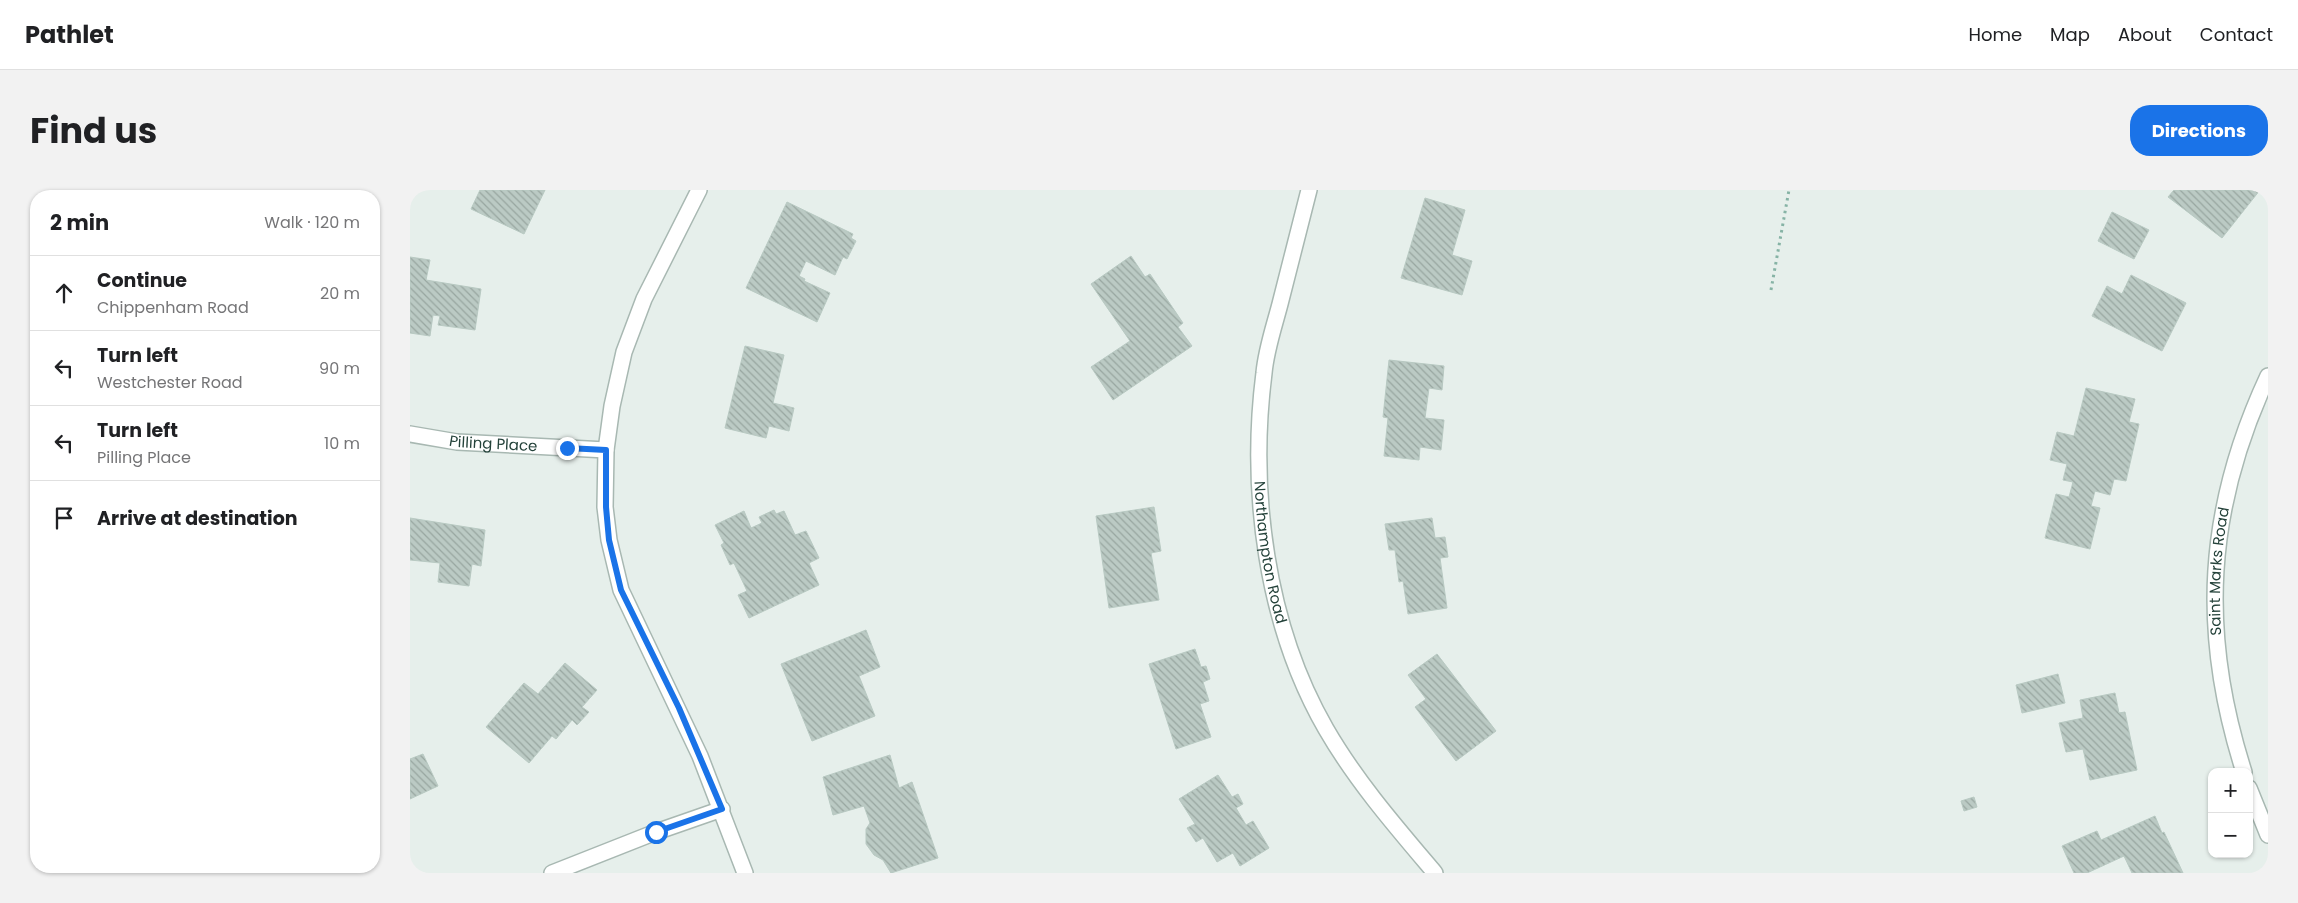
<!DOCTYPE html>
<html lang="en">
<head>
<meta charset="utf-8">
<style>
  :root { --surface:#fff; --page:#f2f2f2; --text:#202124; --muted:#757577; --line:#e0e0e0; --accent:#1a73e8 }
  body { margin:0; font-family:Poppins,sans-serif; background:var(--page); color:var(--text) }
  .controls { position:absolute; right:15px; bottom:15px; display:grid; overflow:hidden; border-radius:10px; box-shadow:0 1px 4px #0004 }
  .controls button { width:45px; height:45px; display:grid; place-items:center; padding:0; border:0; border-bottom:1px solid var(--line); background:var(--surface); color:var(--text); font:25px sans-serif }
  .stop { position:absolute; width:15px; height:15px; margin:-11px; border:4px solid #1a73e8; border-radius:50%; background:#fff }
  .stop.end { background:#1a73e8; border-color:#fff; box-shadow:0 1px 5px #0008 }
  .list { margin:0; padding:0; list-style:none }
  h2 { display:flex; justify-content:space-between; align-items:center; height:65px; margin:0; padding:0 20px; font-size:21px }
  h2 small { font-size:16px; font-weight:400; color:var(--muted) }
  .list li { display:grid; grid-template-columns:32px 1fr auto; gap:15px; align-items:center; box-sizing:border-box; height:75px; padding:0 20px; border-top:1px solid var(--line) }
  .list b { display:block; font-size:19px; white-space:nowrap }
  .list p { margin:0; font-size:16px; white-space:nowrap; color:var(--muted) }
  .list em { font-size:16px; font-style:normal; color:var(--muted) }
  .icon { flex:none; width:28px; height:28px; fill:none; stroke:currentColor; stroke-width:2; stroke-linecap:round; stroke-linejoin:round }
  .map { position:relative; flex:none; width:1858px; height:683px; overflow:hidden; border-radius:20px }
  header { display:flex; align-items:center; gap:30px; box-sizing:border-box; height:70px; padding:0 25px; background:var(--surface); border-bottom:1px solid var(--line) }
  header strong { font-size:24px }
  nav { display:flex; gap:28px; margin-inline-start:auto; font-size:18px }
  .intro { display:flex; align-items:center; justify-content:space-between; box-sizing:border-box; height:120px; padding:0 30px }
  h1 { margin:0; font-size:35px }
  .button { padding:12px 22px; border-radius:20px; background:var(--accent); color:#fff; font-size:18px; font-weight:700 }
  main { display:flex; gap:30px; padding:0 30px }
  aside { flex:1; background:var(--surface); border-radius:20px; box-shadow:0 1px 4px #0004 }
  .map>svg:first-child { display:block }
  .building { fill:url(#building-back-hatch); stroke:#b8c9c2 }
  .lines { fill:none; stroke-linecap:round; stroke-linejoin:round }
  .minor-casing { stroke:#a8b8b2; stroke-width:18 }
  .path { stroke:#86b3a5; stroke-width:3; stroke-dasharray:2.5 4; stroke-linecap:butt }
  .minor { stroke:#fff; stroke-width:15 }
  .route { stroke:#1a73e8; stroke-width:6 }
  .labels { text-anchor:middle; stroke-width:4; stroke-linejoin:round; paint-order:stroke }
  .street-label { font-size:15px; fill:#24423a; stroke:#f7fbf9 }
</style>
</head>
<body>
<header>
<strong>Pathlet</strong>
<nav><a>Home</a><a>Map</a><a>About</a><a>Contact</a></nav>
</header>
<div class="intro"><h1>Find us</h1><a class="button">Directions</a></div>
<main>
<aside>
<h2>2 min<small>Walk · 120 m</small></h2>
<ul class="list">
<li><svg class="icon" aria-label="ahead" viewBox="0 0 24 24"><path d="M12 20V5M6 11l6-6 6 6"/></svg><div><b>Continue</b><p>Chippenham Road</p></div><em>20 m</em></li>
<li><svg class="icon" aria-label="left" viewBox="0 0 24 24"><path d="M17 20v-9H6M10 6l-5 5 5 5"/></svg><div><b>Turn left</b><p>Westchester Road</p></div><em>90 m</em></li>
<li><svg class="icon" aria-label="left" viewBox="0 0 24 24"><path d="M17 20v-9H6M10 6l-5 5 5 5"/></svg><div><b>Turn left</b><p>Pilling Place</p></div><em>10 m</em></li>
<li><svg class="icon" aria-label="arrive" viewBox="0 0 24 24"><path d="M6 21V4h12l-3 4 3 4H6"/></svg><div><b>Arrive at destination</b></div></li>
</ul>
</aside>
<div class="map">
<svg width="1858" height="683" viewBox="0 0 1858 683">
  <defs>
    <pattern id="building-back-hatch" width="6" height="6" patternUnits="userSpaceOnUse" patternTransform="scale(1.25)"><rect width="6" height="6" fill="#bbcac4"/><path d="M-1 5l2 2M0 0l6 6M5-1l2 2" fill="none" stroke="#98a6a0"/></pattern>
  </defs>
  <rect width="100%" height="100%" fill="#e6efeb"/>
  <path class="building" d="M70 0H135L114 44 61 19Z
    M1764 0H1850L1812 48 1758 7Z
    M1015 8 1055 20 1042 65 1062 71 1052 105 991 88Z
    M377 12 443 44 441 48 446 51 437 69 433 67 425 85 396 71 389 86 395 89 394 91 420 103 407 132 336 98Z
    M1702 22 1739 40 1724 69 1688 51Z
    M721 66 735 87 740 84 773 133 768 137 782 156 703 210 681 177 720 151 681 94Z
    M0 67 20 70 16 90 71 99 65 140 28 135 30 126 23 125 20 146 0 143Z
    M1721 85 1776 113 1752 161 1682 126 1697 96 1712 104Z
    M335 156 374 165 363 213 384 218 379 241 359 236 356 248 315 238Z
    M979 170 1034 176 1032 200 1019 198 1015 228 1034 230 1031 260 1010 257 1009 270 974 266 978 228 973 227Z
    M1676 198 1725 209 1719 232 1729 234 1716 291 1704 289 1700 305 1685 301 1681 316 1690 318 1680 359 1635 348 1646 304 1659 307 1663 292 1653 290 1657 274 1640 270 1647 242 1664 246Z
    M744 317 751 361 741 363 749 410 699 418 686 326Z
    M364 320 366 324 374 321 385 345 396 341 409 368 399 373 409 395 339 428 328 405 337 401 324 373 320 375 311 355 314 353 305 335 334 321 341 338 352 333 349 327Z
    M0 328 75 340 71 376 62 374 59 396 28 392 30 373 0 370Z
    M1022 328 1025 348 1035 347 1038 367 1030 368 1037 418 998 424 993 391 989 392 985 360H979L975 334Z
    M456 440 470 477 449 486 465 526 402 551 371 474Z
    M785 459 791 477 796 476 800 489 793 492 799 511 790 514 801 547 766 559 739 474Z
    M1027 464 1086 541 1046 571 1005 517 1016 509 998 485Z
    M155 473 187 500 172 517 179 522 167 535 162 530 146 549 142 546 119 573 76 537 114 493 128 504Z
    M1648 484 1655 513 1612 523 1606 495Z
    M1705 503 1709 523 1715 522 1727 580 1680 590 1673 559 1656 562 1649 533 1673 528 1670 510Z
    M13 564 28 596 0 609V569Z
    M480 565 489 598 502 592 528 668 481 683 473 670 464 665 456 654V639L460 633 454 616 423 625 413 587Z
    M808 585 822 607 828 604 833 614 826 618 836 635 843 631 859 658 830 676 823 663 807 672 793 648 786 652 777 638 785 634 769 609Z
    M1564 607 1567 617 1554 621 1551 611Z
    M1745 626 1752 643 1754 642 1773 683H1722L1714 666 1677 683H1664L1652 656 1687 641 1691 650Z"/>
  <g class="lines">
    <g class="minor-casing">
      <g id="minor">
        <path d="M289 0 234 109 214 162 202 216 196 260 195 317 199 350 211 400 290 566 335 683"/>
        <path id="s1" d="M899 0C889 38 880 76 870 114 864 137 856 160 854 183 839 301 856 435 916 539 946 591 986 637 1025 683"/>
        <path id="s2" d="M0 244 47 252 196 260"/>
        <path id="s3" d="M1834 582C1789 442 1796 319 1858 186"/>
        <path d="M1839 598 1858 645"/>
        <path d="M142 683 246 642 312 619"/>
      </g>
    </g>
    <path class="path" d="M1361 100 1379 0"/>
    <use href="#minor" class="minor"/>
  </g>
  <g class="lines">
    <path class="route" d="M157 258 196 260V317L199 350 211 400 269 518 312 619 246 642"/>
  </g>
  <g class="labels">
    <g class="street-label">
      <text dy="5" stroke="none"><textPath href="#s2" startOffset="84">Pilling Place</textPath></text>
      <text dy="5" stroke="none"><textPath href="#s1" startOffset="369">Northampton Road</textPath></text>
      <text dy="5" stroke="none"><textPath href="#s3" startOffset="204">Saint Marks Road</textPath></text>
    </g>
  </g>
</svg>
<div class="controls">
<button>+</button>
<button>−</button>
</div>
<div class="stop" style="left:246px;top:642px"></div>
<div class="stop end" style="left:157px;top:258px"></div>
</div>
</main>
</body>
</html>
